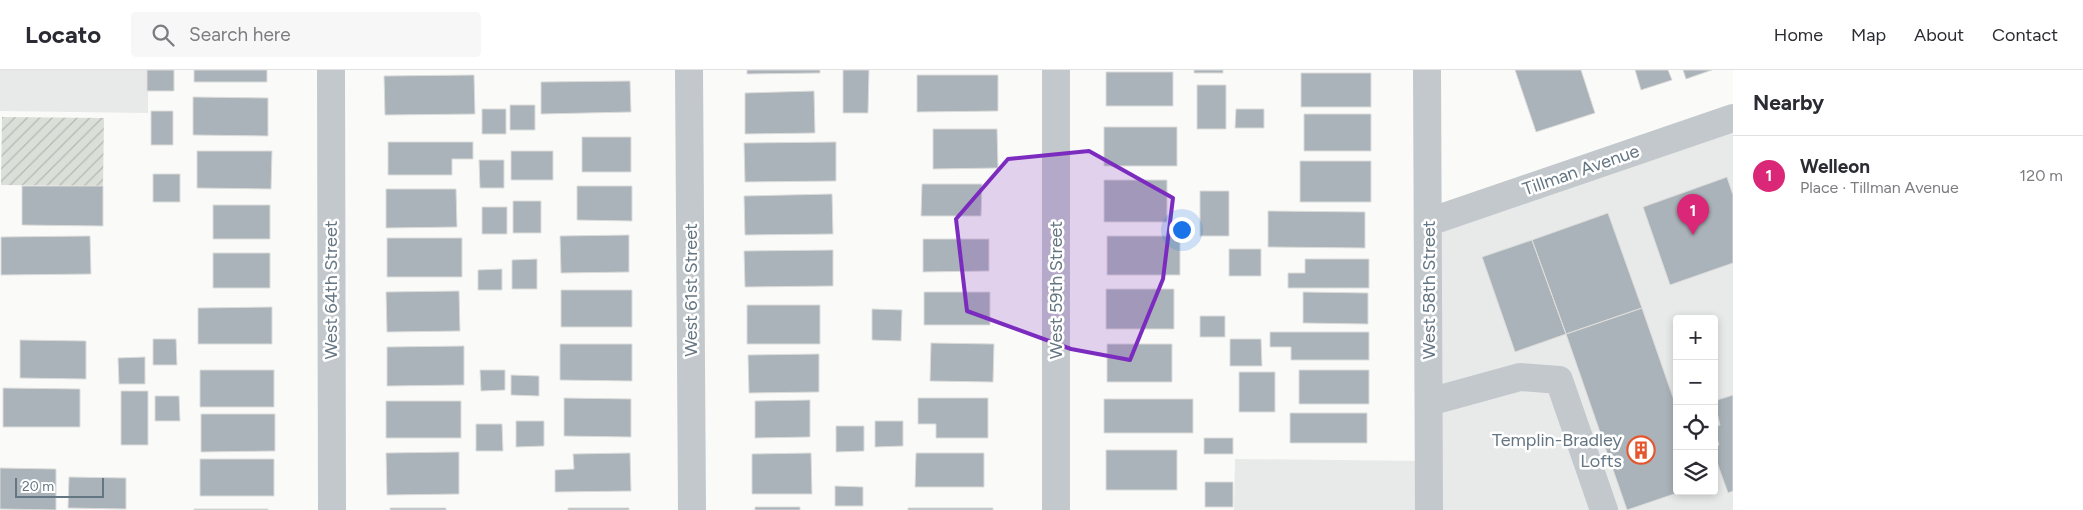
<!DOCTYPE html>
<html lang="en">
<head>
<meta charset="utf-8">
<style>
  :root { --surface:#fff; --page:#f7f7f7; --text:#2b2b33; --muted:#7c7c81; --line:#e1e1e2; --accent:#db2777 }
  body { margin:0; font-family:Figtree,sans-serif; background:var(--page); color:var(--text) }
  .controls { position:absolute; right:15px; bottom:15px; display:grid; overflow:hidden; border-radius:5px; box-shadow:0 2px 8px #0003 }
  .controls button { width:45px; height:45px; display:grid; place-items:center; padding:0; border:0; border-bottom:1px solid var(--line); background:var(--surface); color:var(--text); font:25px sans-serif }
  .scale { position:absolute; left:15px; bottom:12px; width:89px; box-sizing:border-box; padding-left:5px; border:2px solid #657683; border-top:0; font-size:14px; line-height:18px; white-space:nowrap; color:#657683; -webkit-text-stroke:4px #fff; paint-order:stroke }
  .you { position:absolute; left:1181px; top:159px; width:18px; height:18px; margin:-12px; border:4px solid #fff; border-radius:50%; background:#1a73e8; box-shadow:0 0 0 8px #1a73e833 }
  .badge { display:grid; place-items:center; width:32px; height:32px; border-radius:50%; background:var(--accent); color:#fff; font-size:16px; font-weight:700 }
  .pin { position:absolute; translate:-50% -41px; filter:drop-shadow(0 1px 2px #0008) }
  .pin::after { content:''; position:absolute; top:26px; width:18px; height:15px; background:inherit; clip-path:polygon(0 0,100% 0,50% 100%) }
  .list { margin:0; padding:0; list-style:none }
  h2 { display:flex; justify-content:space-between; align-items:center; height:65px; margin:0; padding:0 20px; font-size:21px }
  h2 small { font-size:16px; font-weight:400; color:var(--muted) }
  .list li { display:grid; grid-template-columns:32px 1fr auto; gap:15px; align-items:center; box-sizing:border-box; height:80px; padding:0 20px; border-top:1px solid var(--line) }
  .list b { display:block; font-size:19px; white-space:nowrap }
  .list p { margin:0; font-size:16px; white-space:nowrap; color:var(--muted) }
  .list em { font-size:16px; font-style:normal; color:var(--muted) }
  .icon { flex:none; width:28px; height:28px; fill:none; stroke:currentColor; stroke-width:2; stroke-linecap:round; stroke-linejoin:round }
  .map { position:relative; flex:none; width:1733px; height:440px; overflow:hidden }
  header { display:flex; align-items:center; gap:30px; box-sizing:border-box; height:70px; padding:0 25px; background:var(--surface); border-bottom:1px solid var(--line) }
  header strong { font-size:24px }
  nav { display:flex; gap:28px; margin-inline-start:auto; font-size:18px }
  .search { width:350px; height:45px; background:var(--page); display:flex; align-items:center; gap:12px; box-sizing:border-box; padding:0 18px; border-radius:5px; color:var(--muted); font-size:19px }
  main { display:flex }
  aside { flex:1; background:var(--surface) }
  .map>svg:first-child { display:block }
  .built { fill:#e8e9e9; fill-rule:evenodd }
  .garden { fill:url(#garden-furrows) }
  .building { fill:#aab3b9; stroke:#dcdcda }
  .lines { fill:none; stroke-linecap:round; stroke-linejoin:round }
  .minor { stroke:#c3c8cc; stroke-width:28 }
  .marked { fill:#7b2cbf; fill-opacity:0.2; stroke:#7b2cbf; stroke-width:4; stroke-linejoin:round }
  .labels { text-anchor:middle; stroke-width:5; stroke-linejoin:round; paint-order:stroke }
  .street-label { font-size:18px; fill:#657683; stroke:#fff }
  .poi-label { font-size:18px; fill:#657683; stroke:#fff; text-anchor:end }
</style>
</head>
<body>
<header>
<strong>Locato</strong>
<div class="search"><svg class="icon" aria-label="search" viewBox="0 0 24 24"><circle cx="10" cy="10" r="6"/><path d="M15 15l6 6"/></svg>Search here</div>
<nav><a>Home</a><a>Map</a><a>About</a><a>Contact</a></nav>
</header>
<main>
<div class="map">
<svg width="1733" height="440" viewBox="0 0 1733 440">
  <defs>
    <pattern id="garden-furrows" width="10" height="10" patternUnits="userSpaceOnUse" patternTransform="scale(1.25)"><rect width="10" height="10" fill="#dadfd7"/><path d="M-1 1l2-2M0 10L10 0M9 11l2-2" fill="none" stroke="#b4b9b4"/></pattern>
  </defs>
  <rect width="100%" height="100%" fill="#fafaf8"/>
  <path class="built" d="M0 0H148V43L0 41Z
    M1733 48V440H1234L1235 389 1429 391V152ZM1677 249H1714V421H1677Z"/>
  <path class="garden" d="M2 47 104 48 103 116 1 115Z"/>
  <path class="building" d="M147 0H174V21H147Z
    M194 0H267V12H194Z
    M747 0H820V3L747 4Z
    M843 0H869L868 43H843Z
    M1194 0H1223V3H1194Z
    M1515 0H1581L1595 43 1536 62Z
    M1635 0H1668L1672 10 1641 20Z
    M1683 0H1712L1686 9Z
    M1106 2H1173V36H1106Z
    M1301 3H1371V37H1301Z
    M474 5 475 44 385 45 384 6Z
    M917 5H998V41L917 42Z
    M630 11 631 42 541 44V12Z
    M1197 15H1226V59H1197Z
    M814 21 815 63 745 64V23Z
    M193 27 268 28V66L193 65Z
    M510 35H535V60H510Z
    M482 39H506V64H482Z
    M1236 39H1264V58H1235Z
    M151 41H173V75H151Z
    M1304 44H1371V81H1304Z
    M1104 57H1177V96H1104Z
    M933 59H997L998 98 933 99Z
    M582 67H631V102H582Z
    M388 72H473V89H452V105H388Z
    M836 72V111L745 112 744 73Z
    M197 81H272L271 119 197 118Z
    M511 81H553V110H511Z
    M479 90H504V118H480Z
    M1300 91H1371V132H1300Z
    M153 104H180V132H153Z
    M1727 107 1733 125V193L1670 215 1643 137Z
    M1104 110H1167V152H1104Z
    M922 114H982L981 146H921Z
    M22 116H103V156L22 155Z
    M577 116H632V151L577 150Z
    M386 119H456L457 157 386 158Z
    M1200 121H1229V166H1200Z
    M832 124 833 164 745 165 744 126Z
    M513 131H541V163H513Z
    M213 135H270V169H213Z
    M482 137H507V164H482Z
    M1268 141 1365 142V178L1268 177Z
    M1608 143 1642 238 1566 264 1532 170Z
    M629 165V202L561 203 560 166Z
    M90 166 91 204 1 205V167Z
    M1107 166H1180V205H1107Z
    M387 168H462V207H387Z
    M923 169H989V201L923 202Z
    M1532 170 1566 264 1515 282 1482 187Z
    M1229 179H1261V206H1229Z
    M833 180V216L745 217 744 181Z
    M213 183H270V218H213Z
    M537 189V219H512V190Z
    M1305 189H1369V218H1288V203H1305Z
    M502 199V220H478V200Z
    M1106 219H1174V259H1106Z
    M561 220H632V257H561Z
    M459 221 460 261 387 262 386 222Z
    M924 222H990V255H924Z
    M1303 222 1368 223V254L1303 253Z
    M747 235H820V274H747Z
    M272 237V274H198V238Z
    M1642 238 1677 339V421H1683L1627 440 1566 264Z
    M872 239 902 240 901 271 872 270Z
    M1200 246H1225V267H1200Z
    M1270 262H1369V290H1291V277H1270Z
    M153 269H176L177 295H153Z
    M1230 269H1261L1262 296H1230Z
    M20 270 86 271V309L20 308Z
    M931 273 994 274 993 312 930 311Z
    M560 274H632V311L560 310Z
    M1107 274H1172V312H1107Z
    M464 276V315L387 316V277Z
    M819 284V322L749 323 748 285Z
    M145 287V314H119L118 288Z
    M200 300H274V337H200Z
    M480 300H505V320L481 321Z
    M1299 300H1369V334H1299Z
    M1239 302H1275V342H1239Z
    M511 305 539 306V326L511 325Z
    M3 318 80 319V357H3Z
    M121 321H148V375H121Z
    M1733 325V421L1728 423 1714 384V376L1719 375 1714 357 1720 355 1714 331Z
    M155 326H179L180 351H155Z
    M564 328 631 329V367L564 366Z
    M918 328H988V368H936V354H918Z
    M1104 329H1193V363H1104Z
    M810 330V367L755 368V331Z
    M386 331H461V368H386Z
    M1290 343H1367V373H1290Z
    M201 344H275V381L201 382Z
    M516 351H544V376L516 377Z
    M875 351H903V376L875 377Z
    M476 354H502L503 381H476Z
    M836 356H864V381L836 382Z
    M1204 368H1233V384H1204Z
    M1106 380H1177V420H1106Z
    M459 382V424L387 425 386 383Z
    M630 383 631 421 555 422V400L574 399 573 384Z
    M811 383 812 424H752V384Z
    M916 383H984V417H915Z
    M200 389H274V426H200Z
    M0 398 56 399V440L0 439Z
    M69 407 126 408V439L68 438Z
    M1205 412H1233V437H1205Z
    M835 416 863 417V436H835Z
    M755 437H800V440H755Z
    M390 438H446V440H390Z
    M568 438H629V440H568Z
    M908 438H993V440H908Z
    M194 439H268V440H194Z"/>
  <g class="lines">
    <path class="minor" d="M331 0 332 440
      M689 0 692 440
      M1056 0V440
      M1427 0 1429 440
      M1429 152 1733 48
      M1429 332 1520 307 1559 310 1604 440"/>
  </g>
  <path class="marked" d="M1089 81 1173 128 1163 209 1130 290 1071 279 967 241 956 149 1008 89Z"/>
  <defs>
    <g id="building-ring" transform="scale(1.4375)"><circle r="9.5" fill="#fff" stroke="#e4572e" stroke-width="1.5"/><path d="M-4-6H4V6H1V3H-1V6H-4ZM-2.5-4.3h1.7v1.8h-1.7ZM.8-4.3h1.7v1.8H.8ZM-2.5-1h1.7V.8h-1.7ZM.8-1h1.7V.8H.8Z" fill="#e4572e"/></g>
  </defs>
  <g fill-rule="evenodd">
    <use href="#building-ring" x="1641" y="380"/>
  </g>
  <g class="labels">
    <g class="street-label">
      <text transform="translate(1581 100) rotate(-19)" y="6">Tillman Avenue</text>
      <text transform="translate(331 220) rotate(-90)" y="6">West 64th Street</text>
      <text transform="translate(691 220) rotate(-90)" y="6">West 61st Street</text>
      <text transform="translate(1056 220) rotate(-90)" y="6">West 59th Street</text>
      <text transform="translate(1429 220) rotate(-90)" y="6">West 58th Street</text>
    </g>
    <g class="poi-label">
      <text x="1622" y="376">Templin-Bradley<tspan x="1622" dy="21">Lofts</tspan></text>
    </g>
  </g>
</svg>
<div class="controls">
<button>+</button>
<button>−</button>
<button><svg class="icon" aria-label="locate" viewBox="0 0 24 24"><circle cx="12" cy="12" r="6"/><path d="M12 2v4M12 18v4M2 12h4M18 12h4"/></svg></button>
<button><svg class="icon" aria-label="layers" viewBox="0 0 24 24"><path d="M12 4l9 5-9 5-9-5zM3 14l9 5 9-5"/></svg></button>
</div>
<div class="scale">20 m</div>
<div class="you"></div>
<div class="pin badge" style="left:1693px;top:165px">1</div>
</div>
<aside>
<h2>Nearby<small></small></h2>
<ul class="list">
<li><span class="badge">1</span><div><b>Welleon</b><p>Place · Tillman Avenue</p></div><em>120 m</em></li>
</ul>
</aside>
</main>
</body>
</html>
